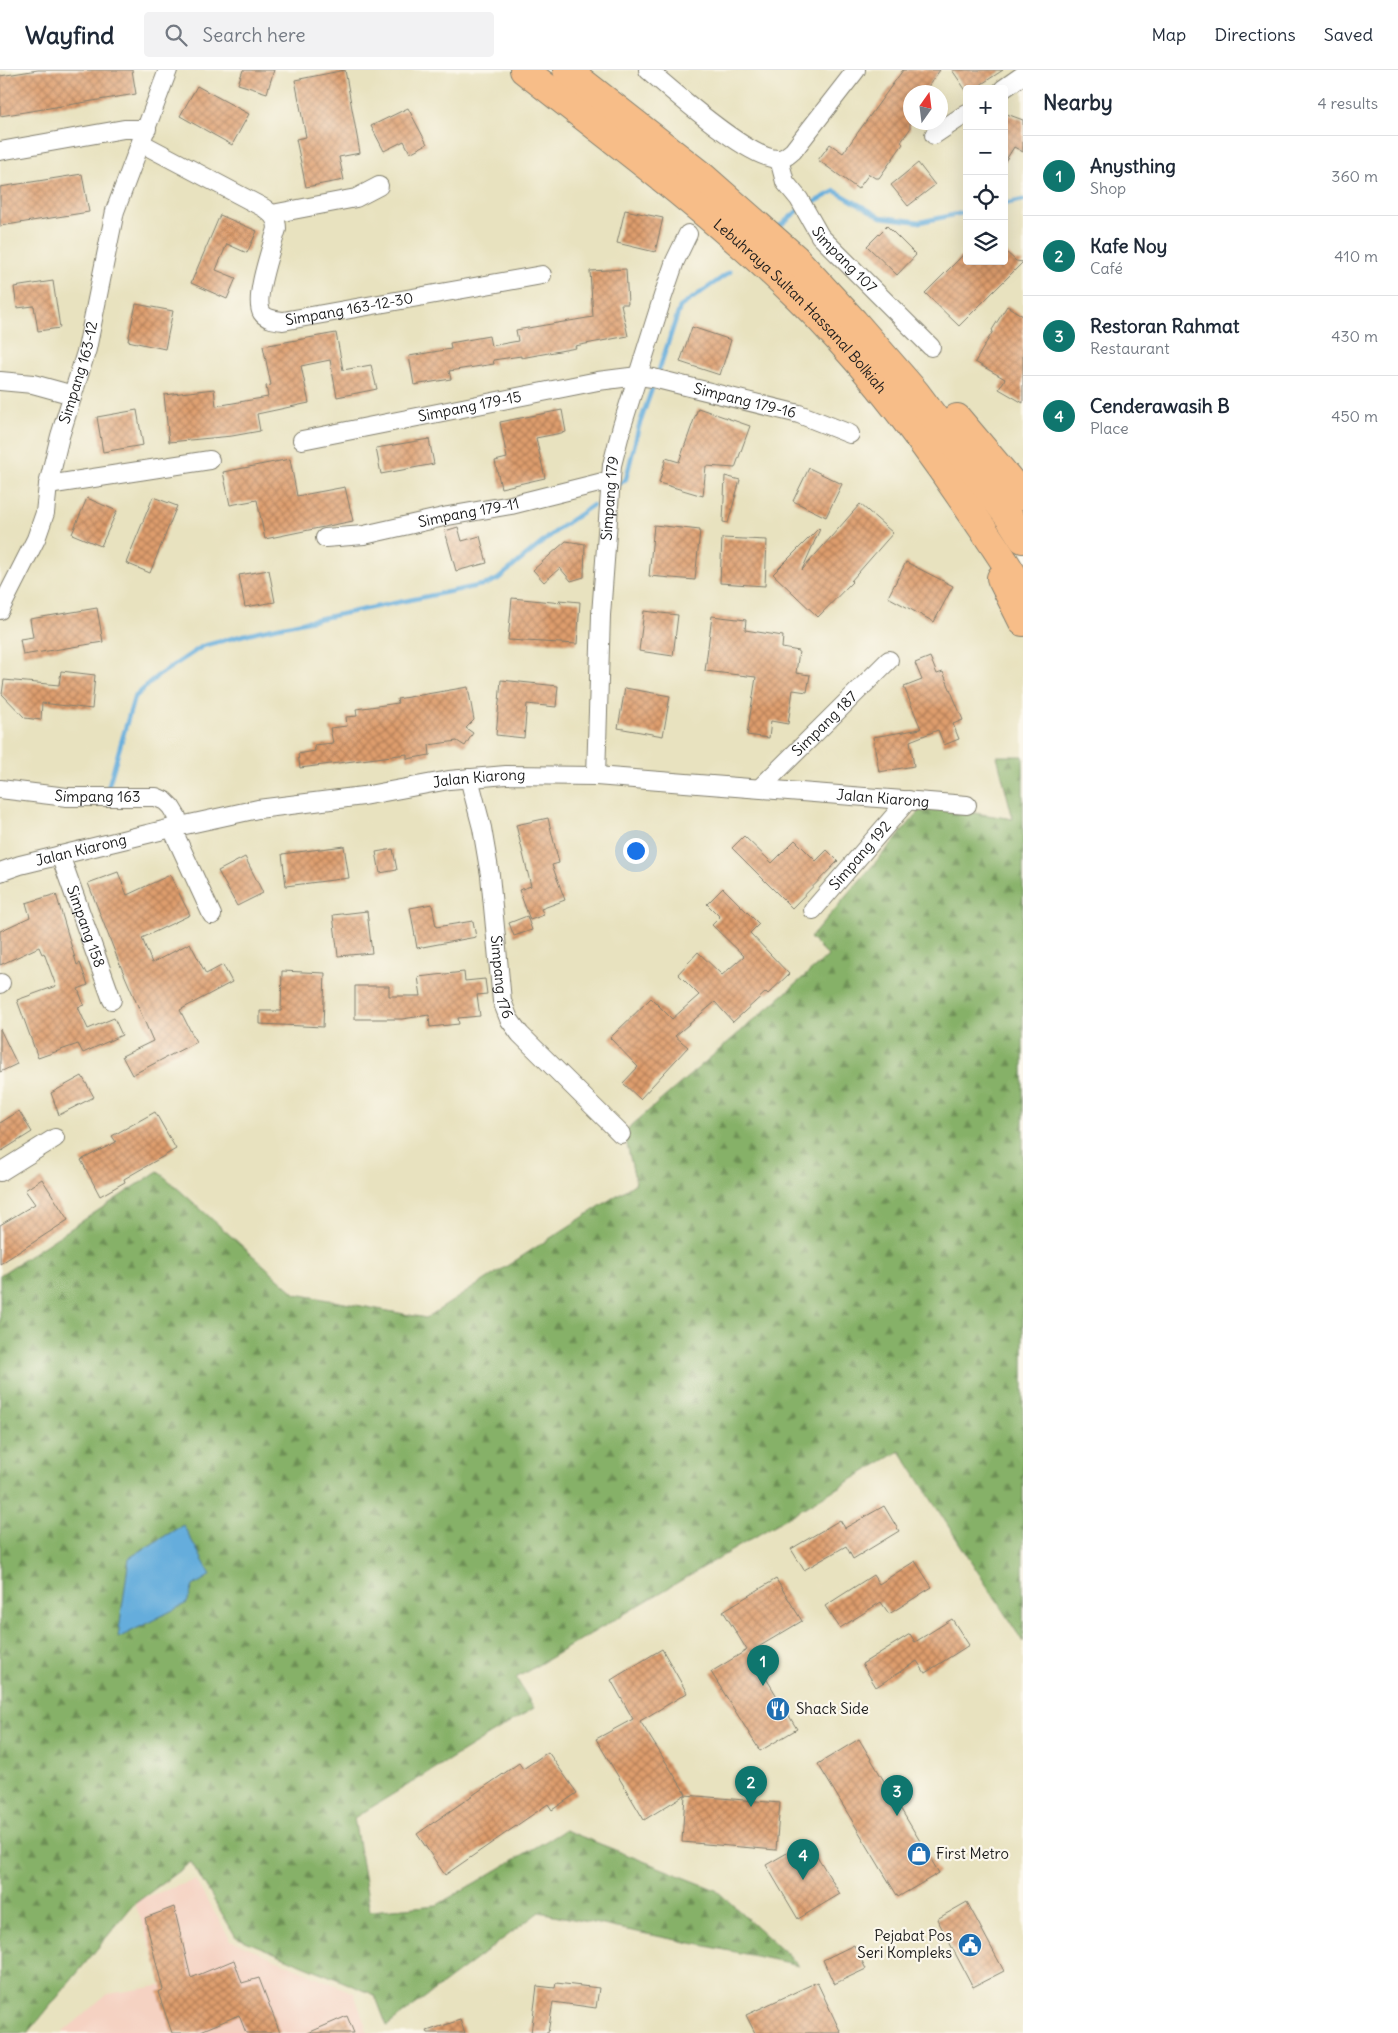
<!DOCTYPE html>
<html lang="en">
<head>
<meta charset="utf-8">
<style>
  :root { --surface:#fff; --page:#f2f2f3; --text:#1f2937; --muted:#747a83; --line:#e0e1e3; --accent:#0f766e }
  body { margin:0; font-family:Delius,sans-serif; background:var(--page); color:var(--text) }
  .controls { position:absolute; right:15px; top:15px; display:grid; overflow:hidden; border-radius:5px; box-shadow:0 5px 20px #0002 }
  .controls button { width:45px; height:45px; display:grid; place-items:center; padding:0; border:0; border-bottom:1px solid var(--line); background:var(--surface); color:var(--text); font:25px sans-serif }
  .compass { position:absolute; left:903px; top:15px; width:45px; height:45px; border-radius:50%; background:var(--surface); box-shadow:0 5px 20px #0002; rotate:14deg }
  .you { position:absolute; left:635px; top:780px; width:18px; height:18px; margin:-12px; border:4px solid #fff; border-radius:50%; background:#1a73e8; box-shadow:0 0 0 8px #1a73e833 }
  .badge { display:grid; place-items:center; width:32px; height:32px; border-radius:50%; background:var(--accent); color:#fff; font-size:16px; font-weight:700 }
  .pin { position:absolute; translate:-50% -41px; filter:drop-shadow(0 1px 2px #0008) }
  .pin::after { content:''; position:absolute; top:26px; width:18px; height:15px; background:inherit; clip-path:polygon(0 0,100% 0,50% 100%) }
  .list { margin:0; padding:0; list-style:none }
  h2 { display:flex; justify-content:space-between; align-items:center; height:65px; margin:0; padding:0 20px; font-size:21px }
  h2 small { font-size:16px; font-weight:400; color:var(--muted) }
  .list li { display:grid; grid-template-columns:32px 1fr auto; gap:15px; align-items:center; box-sizing:border-box; height:80px; padding:0 20px; border-top:1px solid var(--line) }
  .list b { display:block; font-size:19px; white-space:nowrap }
  .list p { margin:0; font-size:16px; white-space:nowrap; color:var(--muted) }
  .list em { font-size:16px; font-style:normal; color:var(--muted) }
  .icon { flex:none; width:28px; height:28px; fill:none; stroke:currentColor; stroke-width:2; stroke-linecap:round; stroke-linejoin:round }
  .map { position:relative; flex:none; width:1023px; height:1963px; overflow:hidden }
  header { display:flex; align-items:center; gap:30px; box-sizing:border-box; height:70px; padding:0 25px; background:var(--surface); border-bottom:1px solid var(--line) }
  header strong { font-size:24px }
  nav { display:flex; gap:28px; margin-inline-start:auto; font-size:18px }
  .search { width:350px; height:45px; background:var(--page); display:flex; align-items:center; gap:12px; box-sizing:border-box; padding:0 18px; border-radius:5px; color:var(--muted); font-size:19px }
  main { display:flex }
  aside { flex:1; background:var(--surface) }
  .map>svg:first-child { display:block }
  .built { fill:#f5d2c2 }
  .forest { fill:url(#forest-firs); stroke:#516642 }
  .water { fill:#65addc; stroke:#40647c }
  .lines { fill:none; stroke-linecap:round; stroke-linejoin:round }
  .stream { stroke:#65addc; stroke-width:4.5 }
  .building { fill:url(#building-cross-hatch) }
  .street-casing { stroke:#827f6e; stroke-width:20 }
  .highway-casing { stroke:#827f6e; stroke-width:30 }
  .street { stroke:#fff; stroke-width:18 }
  .highway { stroke:#f7bd88; stroke-width:28 }
  .labels { text-anchor:middle; stroke-width:4.5; stroke-linejoin:round; paint-order:stroke }
  .street-label { font-size:15px; fill:#1c1c1c; stroke:#fbf7ec }
  .poi-label { font-size:15px; fill:#1c1c1c; stroke:#fbf7ec; text-anchor:start }
</style>
</head>
<body>
<header>
<strong>Wayfind</strong>
<div class="search"><svg class="icon" aria-label="search" viewBox="0 0 24 24"><circle cx="10" cy="10" r="6"/><path d="M15 15l6 6"/></svg>Search here</div>
<nav><a>Map</a><a>Directions</a><a>Saved</a></nav>
</header>
<main>
<div class="map">
<svg width="1023" height="1963" viewBox="0 0 1023 1963">
  <defs>
    <pattern id="forest-firs" width="22" height="20" patternUnits="userSpaceOnUse" patternTransform="scale(1.25)"><rect width="22" height="20" fill="#86b168"/><path d="M5 1l3.5 6h-7zM16 11l3.5 6h-7z" fill="#6d8f55"/></pattern>
    <pattern id="building-cross-hatch" width="8" height="8" patternUnits="userSpaceOnUse" patternTransform="scale(1.25)"><rect width="8" height="8" fill="#de9d6d"/><path d="M0 0l8 8M0 8l8-8" fill="none" stroke="#b37f59"/></pattern>
  </defs>
  <rect width="100%" height="100%" fill="#fbf7ec"/>
  <filter id="ink" filterUnits="userSpaceOnUse"><feTurbulence type="fractalNoise" baseFrequency=".02" numOctaves="2"/><feDisplacementMap in="SourceGraphic" scale="10" xChannelSelector="R" yChannelSelector="G"/><feConvolveMatrix kernelMatrix="1 2 1 2 8 2 1 2 1" color-interpolation-filters="sRGB"/></filter>
  <filter id="wash" filterUnits="userSpaceOnUse"><feTurbulence type="fractalNoise" baseFrequency=".0096" numOctaves="4" result="noise"/><feDisplacementMap in="SourceGraphic" scale="20" xChannelSelector="R" yChannelSelector="G"/><feGaussianBlur stdDeviation="1.12" result="paint"/><feColorMatrix in="noise" values="0 0 0 0 0 0 0 0 0 0 0 0 0 0 0 0 0 1.4 0 .05"/><feComposite in="paint" operator="in"/></filter>
  <g filter="url(#wash)">
    <rect width="100%" height="100%" fill="#e8e2bf"/>
    <path class="built" d="M195 1810 231 1870 354 1923 368 1963H62L108 1924 165 1915 134 1831Z"/>
    <path class="forest" d="M997 686H1023V1572L900 1381 516 1608 534 1638 354 1748 370 1841 437 1835 565 1760 716 1820 799 1895 539 1842 387 1956 375 1925 236 1867 191 1792 133 1835 28 1963H0V1205L158 1101 296 1224 426 1248 636 1113 624 1062 828 886 810 868 925 735 1013 749Z"/>
    <path class="water" d="M183 1455 211 1505 193 1516 187 1533 118 1568 129 1488Z"/>
    <g class="lines">
      <path class="stream" d="M1004 134 1023 130
        M807 136 835 121 881 147 920 152 967 142
        M776 159 800 139
        M657 306 680 237 730 202
        M617 416 626 409 639 356 654 313
        M108 718 134 628 156 607 203 576 259 561 487 514 498 509 561 457 593 435"/>
    </g>
    <g id="blocks">
      <path class="building" d="M38 0H132L136 24 0 46V6Z
        M243 0H274L267 23 238 14Z
        M345 0 360 83 339 87 344 110 306 117 296 69 306 67 295 10Z
        M903 0H940L924 22H910V59L901 72 903 74 879 108H875L869 104 858 119 818 90 830 74 843 83Z
        M952 0H1003L974 19H967V22Z
        M197 16 249 44 232 75 180 46Z
        M408 38 427 74 410 83 404 71 384 81 371 56Z
        M1004 43 1023 50V82L1014 77 1004 93Z
        M918 93 935 115 908 136 891 115Z
        M82 104 89 142 0 156V117Z
        M625 140 663 148 655 182 617 173Z
        M220 145 257 161 247 183 227 174 216 200 236 208 227 229 191 213Z
        M887 156 916 185 897 205 867 176Z
        M1004 180 1016 191 1023 192 959 256 925 223 967 181V191H1004Z
        M626 199 628 234H621L628 266 575 276 576 278 521 288V286L493 290 494 294 449 301 451 309 414 315 409 286 451 279 450 273 489 266 491 276 518 271 516 260 593 247 590 201Z
        M53 211 60 258 38 261 34 236 17 238 14 217Z
        M136 234 173 241 165 279 128 271Z
        M1007 236 1023 246V333L999 319 1005 309 975 292 993 261 992 260Z
        M692 257 731 270 720 305 680 292Z
        M336 263 343 300 371 295 377 319 337 327 330 290 301 296 309 333 257 344 260 361 232 366 169 372 164 325 214 319 216 336 268 327 266 316 271 315 263 276Z
        M698 338 750 356 735 398 706 396 703 426 659 413 666 388 679 392Z
        M137 340 143 375 103 382 97 347Z
        M562 340 566 362 536 368 545 408 501 418 495 391 507 388 500 352Z
        M429 369 434 394 381 404 376 378Z
        M290 389 297 426 345 417 353 451 265 469 257 430 230 435 223 402Z
        M809 398 842 414 826 447 793 431Z
        M725 406 740 410 728 453 723 452Z
        M153 427 177 436 150 503 126 493Z
        M87 428 117 441 101 476 72 464Z
        M860 434 893 463 851 511 852 512 818 547 773 504 819 458 820 459 802 500Z
        M654 455 700 460 695 510 649 506Z
        M458 457 462 471 480 466 487 493 456 501 445 461Z
        M722 468 767 470 765 516 720 513Z
        M566 471 585 474 584 507 571 511 560 498 544 512 533 500Z
        M906 492 953 516 934 552 888 527Z
        M269 500 275 532 245 537 239 505Z
        M512 528 562 533 559 530 580 532 577 574 508 570Z
        M97 538 103 572 23 585 20 569 33 567 30 549Z
        M644 541 678 545 673 586 639 581Z
        M712 546 746 550 745 560 783 566 782 578 799 581 796 603 810 605 807 622 793 620 788 654 771 651 769 668 747 665 756 607 705 601Z
        M930 587 937 604 943 602 963 650 953 654 959 669 944 675 938 660 910 671 914 696 879 702 873 667 921 659 904 617 922 610 915 593Z
        M61 601 95 605 92 639 42 633 41 650 25 648 2 624 4 610 59 615Z
        M501 610 558 616 556 637 527 634 524 668 496 665Z
        M468 617 474 650 466 658 473 663 465 676 457 671 429 675 430 685 407 689V684L300 698 298 684 315 681 314 675 333 673 330 658 347 656 346 647 357 646 356 639 398 633 397 629Z
        M625 618 670 626 663 666 618 658Z
        M548 748 559 793 552 795 565 830 541 839 544 845 530 850 519 820 531 816 516 755Z
        M744 766 772 793 795 770 816 791 827 780 838 791 792 838 732 778Z
        M344 776 349 808 286 816 282 784Z
        M393 779 397 800 380 803 376 782Z
        M245 787 263 823 237 836 218 801Z
        M118 802 127 825 170 805 190 845 142 868 152 893 190 873 206 904 223 895 232 912 180 940 196 972 132 1005 122 986 153 971 118 890 88 813Z
        M723 818 759 854 750 863 789 904 768 924 766 922 733 952 715 932 675 966 688 977 640 1029 623 1013 638 997 610 968 651 928 672 949 699 925 678 904 698 882 722 905 744 886 712 855 720 847 707 834Z
        M56 824 77 895 80 893 88 915 78 919 84 935 78 937 88 959 114 948 122 965 83 983 78 974 38 988 17 930 56 916 44 883 42 884 39 877 0 895V861L30 847 26 833Z
        M432 834 436 857 473 851 476 867 417 878 410 838Z
        M367 841 372 883 338 886 333 845Z
        M527 846 532 860 514 866 509 853Z
        M282 901 325 903 323 957 260 954V941H281Z
        M464 902 465 911 485 909 487 924 477 925 480 946 458 948 459 954 430 957 429 945 402 949H355V916H389V926H421L418 907Z
        M0 959 17 994 0 1002Z
        M82 1006 94 1027 59 1045 51 1023Z
        M19 1041 32 1062 0 1082V1053Z
        M155 1042 176 1079 124 1109 125 1112 100 1126 81 1090 116 1072 112 1066Z
        M42 1109 68 1150 0 1194V1155L35 1134 25 1120Z
        M884 1436 899 1461 853 1489 846 1476 804 1500 791 1479 840 1450 845 1458Z
        M915 1491 932 1517 889 1544 881 1532 840 1558 825 1536 873 1505 879 1514Z
        M776 1509 802 1551 750 1582 797 1659 760 1681 711 1602 747 1580 723 1541Z
        M952 1549 969 1575 925 1603 917 1591 876 1617 862 1594 910 1564 915 1572Z
        M662 1579 687 1623 640 1651 686 1724 644 1750 596 1669 633 1649 611 1610Z
        M859 1669 939 1803 898 1827 818 1694Z
        M548 1682 577 1723 552 1740 548 1734 445 1805 417 1764 519 1693 523 1699Z
        M685 1725 780 1733 776 1780 682 1772Z
        M808 1771 840 1824 798 1849 766 1795Z
        M967 1832 1004 1901 973 1917 937 1849Z
        M174 1837 191 1908 234 1890 242 1913 259 1908 280 1963H246L239 1945 196 1963H172L158 1922 163 1920 145 1848Z
        M854 1875 866 1899 834 1914 823 1890Z
        M817 1912 841 1963H755L746 1945Z
        M556 1913 599 1918 596 1938 553 1932 548 1963H531L537 1916 555 1918Z
        M347 1946 354 1963H308Z
        M460 1950 465 1963H428L427 1961Z"/>
    </g>
  </g>
  <g filter="url(#ink)">
    <use href="#blocks" fill-opacity="0" stroke="#827f6e" stroke-width="1"/>
    <g class="lines">
      <g class="street-casing">
        <g id="street">
          <path d="M648 0C672 20 751 92 780 89 786 88 789 84 793 81L856 0"/>
          <path d="M1003 19 1023 5"/>
          <path d="M934 65 967 43"/>
          <path id="s1" d="M141 73 264 138C272 144 277 148 277 159 272 176 253 229 262 243 266 249 275 250 283 251L542 205"/>
          <path d="M0 81 124 59H147"/>
          <path id="s2" d="M779 89 785 112 799 129 820 166 931 277"/>
          <path d="M272 144 356 128 379 116"/>
          <path d="M0 311 33 314 73 325"/>
          <path id="s3" d="M302 370 598 311 638 306 653 308 799 344 850 364"/>
          <path d="M48 415 210 390"/>
          <path id="s4" d="M325 468 364 465 448 446 511 435 611 410"/>
          <path id="s5" d="M0 540 36 469 45 443 48 415 60 366 87 279 115 141 168 0"/>
          <path id="s6" d="M596 706 601 545 612 395 622 356 663 226 675 191 688 164"/>
          <path id="s7" d="M469 708 482 758 490 805 502 931 509 949 520 964 621 1064"/>
          <path id="s8" d="M760 718 889 590"/>
          <path id="s9" d="M0 719 67 727H156L165 731 171 737 177 747 175 765 212 845"/>
          <path id="s10" d="M60 785 112 930"/>
          <path id="s11" d="M0 802 20 795 176 757 258 739 363 726 449 710 506 705 596 706 967 735"/>
          <path id="s12" d="M813 840 908 730"/>
          <path d="M0 914 1 913"/>
          <path d="M0 1102 55 1068"/>
        </g>
      </g>
      <g class="highway-casing">
        <g id="highway">
          <path id="s13" d="M524 0C617 73 712 143 797 226 860 287 914 358 963 430 984 461 1005 490 1023 522"/>
          <path d="M567 0 702 106 795 188 854 252 915 322 1009 447 1023 469"/>
          <path d="M957 348 1023 426"/>
          <path d="M1001 508 1023 552"/>
        </g>
      </g>
      <use href="#street" class="street"/>
      <use href="#highway" class="highway"/>
    </g>
  </g>
  <defs>
    <g id="restaurant-disc" transform="scale(1.25)"><circle r="9.5" fill="#1f6fb2" stroke="#fbf7ec"/><path d="M-5-6h1v4h1v-4h1v4h1v-4h1v5L-1.5 .5V6h-2V.5L-5-1ZM5-6V6H3V1.5H1.5Q1.5-4 5-6Z" fill="#fff"/></g>
    <g id="shop-disc" transform="scale(1.25)"><circle r="9.5" fill="#1f6fb2" stroke="#fbf7ec"/><path d="M-5-2.5h2.3a2.7 3.5 0 0 1 5.4 0H5L5.5 6h-11ZM-1.5-2.5h3a1.5 2.3 0 0 0-3 0Z" fill="#fff"/></g>
    <g id="civic-disc" transform="scale(1.25)"><circle r="9.5" fill="#1f6fb2" stroke="#fbf7ec"/><path d="M-.6-6.5H3V-4.5H.6V-3L4-1V1h2V6H-6V1h2V-1L-.6-3ZM-1.2 2.5V6h2.4V2.5Z" fill="#fff"/></g>
  </defs>
  <g fill-rule="evenodd">
    <use href="#restaurant-disc" x="778" y="1639"/>
    <use href="#shop-disc" x="919" y="1784"/>
    <use href="#civic-disc" x="970" y="1875"/>
  </g>
  <g class="labels">
    <g class="street-label">
      <text dy="5" stroke="none"><textPath href="#s2" startOffset="122">Simpang 107</textPath></text>
      <text dy="5" stroke="none"><textPath href="#s13" startOffset="364">Lebuhraya Sultan Hassanal Bolkiah</textPath></text>
      <text dy="5" stroke="none"><textPath href="#s1" startOffset="342">Simpang 163-12-30</textPath></text>
      <text dy="5" stroke="none"><textPath href="#s5" startOffset="252">Simpang 163-12</textPath></text>
      <text dy="5" stroke="none"><textPath href="#s3" startOffset="452">Simpang 179-16</textPath></text>
      <text dy="5" stroke="none"><textPath href="#s3" startOffset="171">Simpang 179-15</textPath></text>
      <text dy="5" stroke="none"><textPath href="#s6" startOffset="278">Simpang 179</textPath></text>
      <text dy="5" stroke="none"><textPath href="#s4" startOffset="146">Simpang 179-11</textPath></text>
      <text dy="5" stroke="none"><textPath href="#s8" startOffset="91">Simpang 187</textPath></text>
      <text dy="5" stroke="none"><textPath href="#s11" startOffset="489">Jalan Kiarong</textPath></text>
      <text dy="5" stroke="none"><textPath href="#s9" startOffset="98">Simpang 163</textPath></text>
      <text dy="5" stroke="none"><textPath href="#s11" startOffset="894">Jalan Kiarong</textPath></text>
      <text dy="5" stroke="none"><textPath href="#s11" startOffset="84">Jalan Kiarong</textPath></text>
      <text dy="5" stroke="none"><textPath href="#s12" startOffset="72">Simpang 192</textPath></text>
      <text dy="5" stroke="none"><textPath href="#s10" startOffset="76">Simpang 158</textPath></text>
      <text dy="5" stroke="none"><textPath href="#s7" startOffset="202">Simpang 176</textPath></text>
    </g>
    <g class="poi-label">
      <text x="796" y="1644">Shack Side</text>
      <text x="936" y="1789">First Metro</text>
      <text x="952" y="1871" text-anchor="end">Pejabat Pos<tspan x="952" dy="17">Seri Kompleks</tspan></text>
    </g>
  </g>
</svg>
<div class="controls">
<button>+</button>
<button>−</button>
<button><svg class="icon" aria-label="locate" viewBox="0 0 24 24"><circle cx="12" cy="12" r="6"/><path d="M12 2v4M12 18v4M2 12h4M18 12h4"/></svg></button>
<button><svg class="icon" aria-label="layers" viewBox="0 0 24 24"><path d="M12 4l9 5-9 5-9-5zM3 14l9 5 9-5"/></svg></button>
</div>
<svg class="compass" viewBox="-18 -18 36 36"><path d="M0-13l5 13h-10z" fill="#e53935"/><path d="M0 13l5-13h-10z" fill="#747a83"/></svg>
<div class="you"></div>
<div class="pin badge" style="left:763px;top:1616px">1</div>
<div class="pin badge" style="left:751px;top:1737px">2</div>
<div class="pin badge" style="left:897px;top:1746px">3</div>
<div class="pin badge" style="left:803px;top:1810px">4</div>
</div>
<aside>
<h2>Nearby<small>4 results</small></h2>
<ul class="list">
<li><span class="badge">1</span><div><b>Anysthing</b><p>Shop</p></div><em>360 m</em></li>
<li><span class="badge">2</span><div><b>Kafe Noy</b><p>Café</p></div><em>410 m</em></li>
<li><span class="badge">3</span><div><b>Restoran Rahmat</b><p>Restaurant</p></div><em>430 m</em></li>
<li><span class="badge">4</span><div><b>Cenderawasih B</b><p>Place</p></div><em>450 m</em></li>
</ul>
</aside>
</main>
</body>
</html>
